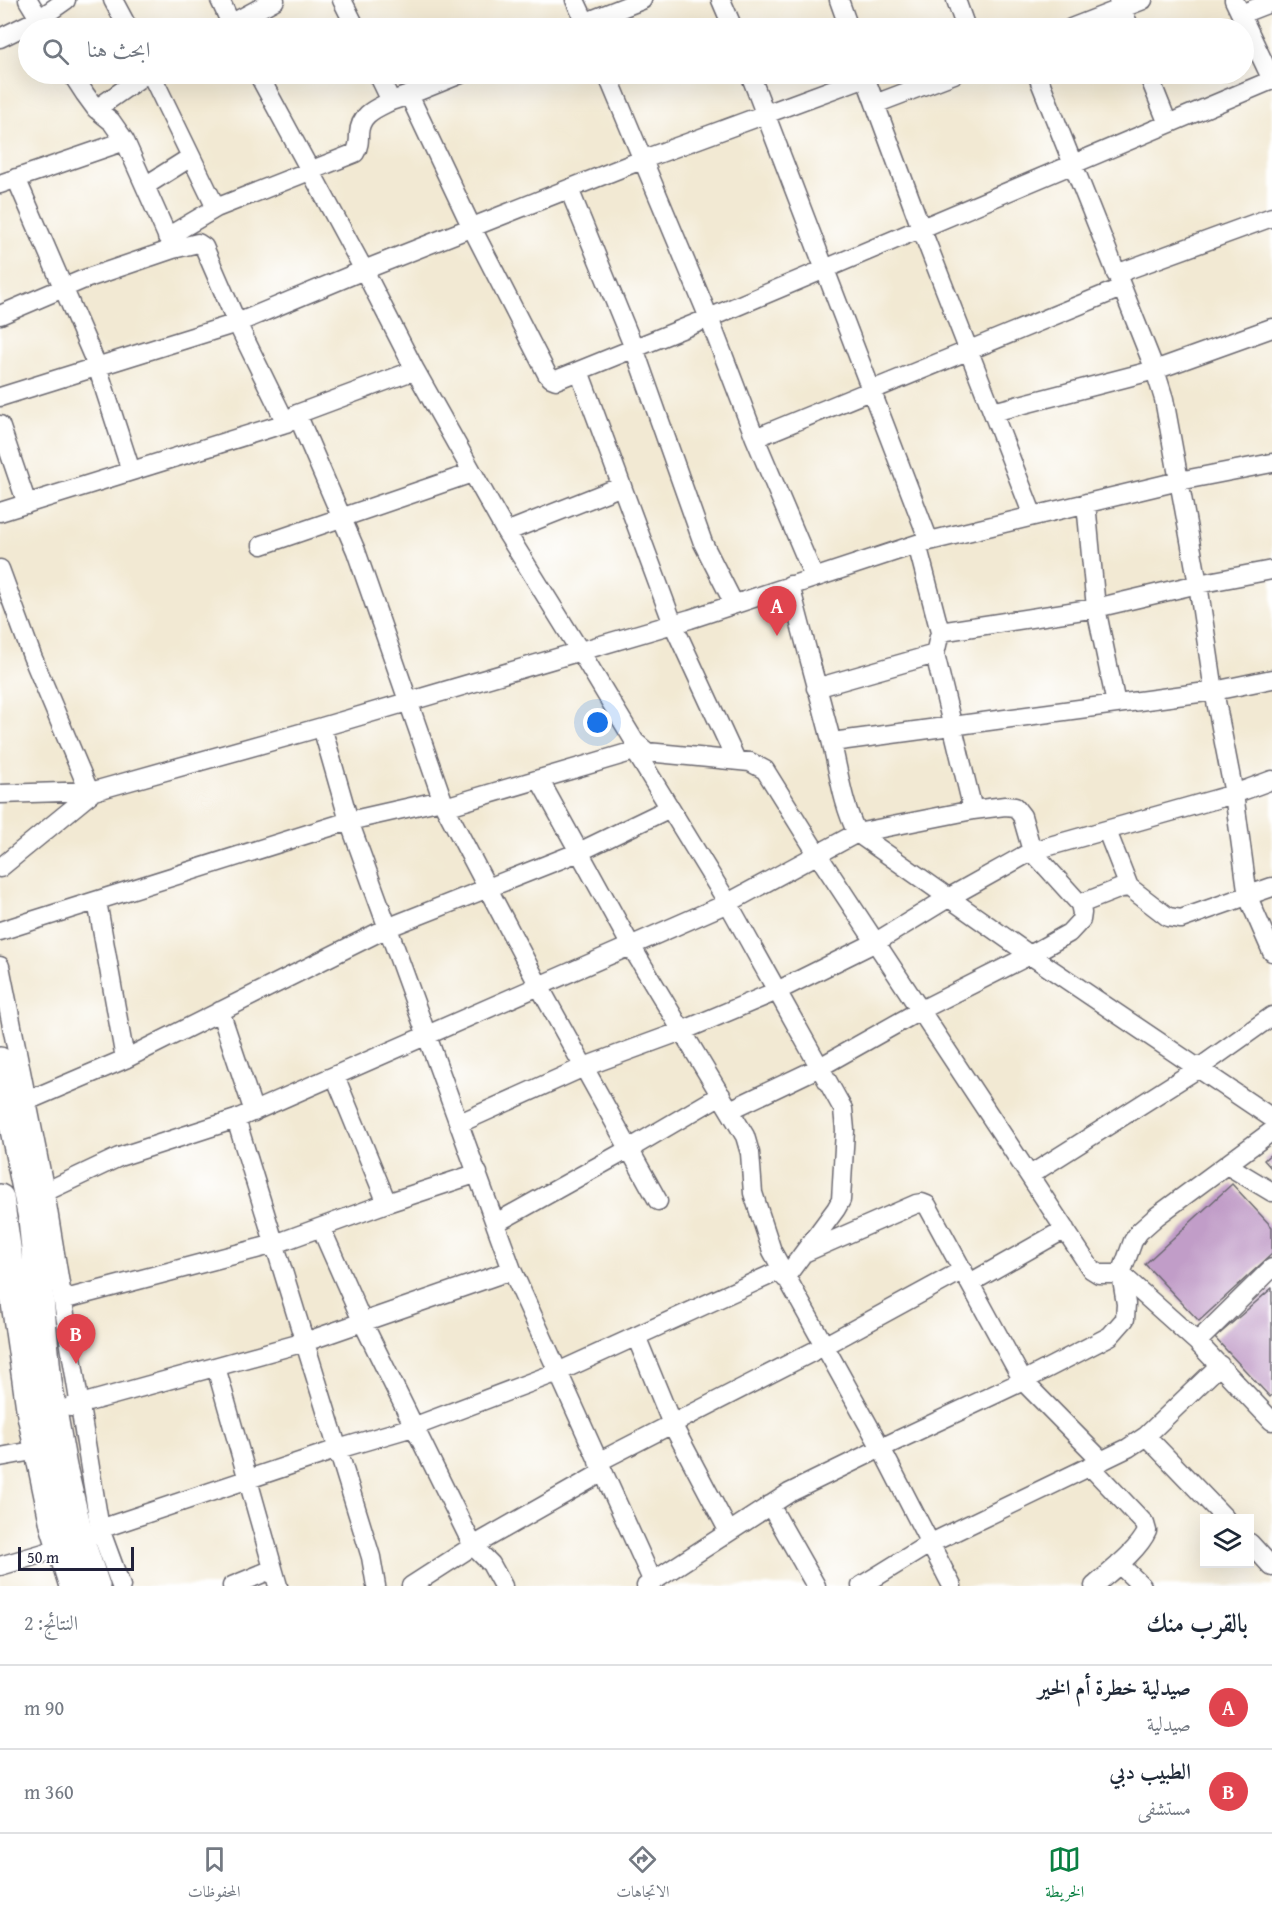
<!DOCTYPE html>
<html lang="ar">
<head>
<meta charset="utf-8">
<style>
  :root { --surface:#fff; --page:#f2f2f3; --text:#1f2937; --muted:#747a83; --line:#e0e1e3; --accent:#0b8043 }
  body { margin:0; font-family:"Gentium Book Plus",Amiri,serif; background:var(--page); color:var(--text); direction:rtl }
  .controls { position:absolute; right:18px; bottom:18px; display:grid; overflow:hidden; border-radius:0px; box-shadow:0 6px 24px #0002 }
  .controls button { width:54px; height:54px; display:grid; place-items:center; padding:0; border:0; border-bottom:2px solid var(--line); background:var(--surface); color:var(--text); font:30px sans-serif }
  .scale { position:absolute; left:18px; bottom:15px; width:116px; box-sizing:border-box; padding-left:6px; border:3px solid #22223b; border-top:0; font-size:16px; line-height:21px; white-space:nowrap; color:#22223b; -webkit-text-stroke:4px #fff; paint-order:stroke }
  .you { position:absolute; left:598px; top:723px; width:21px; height:21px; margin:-15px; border:4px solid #fff; border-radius:50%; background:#1a73e8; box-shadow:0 0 0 9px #1a73e833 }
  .badge { display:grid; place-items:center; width:39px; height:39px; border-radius:50%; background:var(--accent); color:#fff; font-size:20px; font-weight:700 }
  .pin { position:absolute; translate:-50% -50px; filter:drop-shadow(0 2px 3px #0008) }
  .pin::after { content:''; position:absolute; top:32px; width:21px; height:18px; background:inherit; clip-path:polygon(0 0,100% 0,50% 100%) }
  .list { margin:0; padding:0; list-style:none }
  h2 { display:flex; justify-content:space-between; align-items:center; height:78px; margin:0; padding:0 24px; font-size:26px }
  h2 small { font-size:20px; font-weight:400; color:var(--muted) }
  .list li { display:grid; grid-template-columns:39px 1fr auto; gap:18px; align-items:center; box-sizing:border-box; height:84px; padding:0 24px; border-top:2px solid var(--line) }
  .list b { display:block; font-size:22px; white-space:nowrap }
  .list p { margin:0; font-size:20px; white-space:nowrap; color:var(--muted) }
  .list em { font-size:20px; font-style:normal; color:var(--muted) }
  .icon { flex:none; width:33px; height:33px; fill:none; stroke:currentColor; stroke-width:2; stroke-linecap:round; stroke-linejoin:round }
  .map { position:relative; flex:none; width:1272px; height:1586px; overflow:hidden; direction:ltr }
  .search { position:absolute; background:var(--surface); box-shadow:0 6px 24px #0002; left:18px; right:18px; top:18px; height:66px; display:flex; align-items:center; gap:15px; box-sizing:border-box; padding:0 21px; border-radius:33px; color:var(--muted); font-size:22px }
  .sheet { height:246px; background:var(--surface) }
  nav { display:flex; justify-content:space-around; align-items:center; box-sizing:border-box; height:84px; border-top:2px solid var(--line); background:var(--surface); font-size:16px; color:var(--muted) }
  nav a { display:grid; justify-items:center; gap:3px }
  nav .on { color:var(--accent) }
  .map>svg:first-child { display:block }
  .building { fill:#c19dc8 }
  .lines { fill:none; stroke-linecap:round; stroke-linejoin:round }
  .minor-casing { stroke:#6b6870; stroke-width:21 }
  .highway-casing { stroke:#6b6870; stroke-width:30 }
  .minor { stroke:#fff; stroke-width:18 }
  .highway { stroke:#fff; stroke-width:27 }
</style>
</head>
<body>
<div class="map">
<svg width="1272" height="1586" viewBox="0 0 1272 1586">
  <rect width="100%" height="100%" fill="#fff"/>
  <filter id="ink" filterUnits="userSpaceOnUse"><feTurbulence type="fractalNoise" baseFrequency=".0167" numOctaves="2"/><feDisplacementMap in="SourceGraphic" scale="12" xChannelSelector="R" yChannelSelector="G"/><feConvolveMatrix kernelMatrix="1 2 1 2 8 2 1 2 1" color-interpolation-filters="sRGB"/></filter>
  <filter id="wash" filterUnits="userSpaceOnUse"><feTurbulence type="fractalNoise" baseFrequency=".008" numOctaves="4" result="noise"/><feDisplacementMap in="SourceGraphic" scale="24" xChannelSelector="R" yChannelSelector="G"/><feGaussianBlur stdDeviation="1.35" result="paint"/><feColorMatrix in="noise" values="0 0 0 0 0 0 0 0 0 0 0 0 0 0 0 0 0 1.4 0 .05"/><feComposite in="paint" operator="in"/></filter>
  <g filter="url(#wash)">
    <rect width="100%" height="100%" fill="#f2e9d3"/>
    <g id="blocks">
      <path class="building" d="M1272 1153V1169L1264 1160Z
        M1232 1184 1272 1227V1254L1199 1321 1145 1264Z
        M1272 1288V1395L1270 1397 1215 1338Z"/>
    </g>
  </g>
  <g filter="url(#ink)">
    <use href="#blocks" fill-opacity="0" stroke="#6b6870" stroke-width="1.5"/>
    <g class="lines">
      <g class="minor-casing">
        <path id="minor" d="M28 0 45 28
          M113 0 128 28
          M220 0 233 28
          M342 0 356 28
          M575 0 588 28
          M721 0 733 28
          M839 0 849 28
          M956 0 966 28
          M1118 0 1130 28
          M1241 14 1272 2
          M223 28 275 0
          M571 28 642 0
          M1071 28 1143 0
          M0 38 39 19 66 0
          M72 74 85 94 96 109 111 121 125 141 173 249 198 243 204 247 237 323 286 423
          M151 74 216 208 167 237
          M378 74 391 101 409 95 472 228 547 374 551 378 556 380 709 318 1272 80 1234 0
          M607 74 709 318 755 438 814 577
          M750 74 929 541
          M864 74 921 228 1033 516
          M1037 74 1155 370 1164 399 1198 584 1214 691 1234 794 1248 897 1272 952
          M1148 74 1168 124
          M409 95 461 74
          M875 104 954 74
          M96 109 146 74
          M16 178 97 366 131 471
          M0 184 125 141
          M145 186 191 157
          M569 189 634 348 703 543 734 604
          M216 208 355 153C359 147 359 141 359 134 360 114 375 109 391 101
          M1116 274 1272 217
          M0 315 82 280 173 249
          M415 370 506 532 580 651 635 742 647 752 750 762 765 770 818 855 1091 1269 1099 1274H1121L1197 1342 1272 1421
          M579 371 673 624 736 760
          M0 397 237 323 364 270 644 159 866 77
          M993 412 1155 370 1272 328
          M297 414 356 551 445 807 539 986 658 1201
          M0 425 27 504
          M755 438 1121 288
          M1086 503 1096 608 1116 704
          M0 512 286 423 297 414 415 370 364 270 258 74
          M506 532 622 486
          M917 544 940 632 1096 608 1198 584 1272 570
          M262 545 472 473
          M0 569 32 656 89 791
          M790 585C803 637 818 689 831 740 839 772 842 803 857 833L1030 955 1272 1118
          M940 632 935 654 973 810
          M816 688 935 654
          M322 727 349 821 512 1270 653 1582
          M832 742 1214 691 1272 679
          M635 751 728 903 843 1109 845 1130 841 1200 836 1209 785 1278
          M539 779 631 946 745 1136 750 1153 753 1193 772 1251 881 1448 952 1586
          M0 794 94 791 322 727 690 619 917 544 1179 481 1272 463
          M445 807 641 749
          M1107 831 1129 887
          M0 868 94 791
          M97 901 125 1059
          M1080 904 1121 888 1129 887 1168 917 1181 919 1272 887
          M0 931 349 821 442 800
          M0 966 45 1192 100 1529 121 1586
          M220 1011 254 1112
          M335 1076 387 1203
          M12 1117 27 1101 125 1059 387 928 579 852 670 808
          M236 1119 371 1557 376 1586
          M460 1123 584 1067 682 1031 777 991 876 942 948 898 1032 851 1234 794 1272 780
          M1227 1165 1272 1192
          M1030 1175 1199 1068 1272 1016
          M45 1192 119 1157 236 1119 728 903 857 833 973 810 1005 806 1015 807 1022 816 1032 851 1080 904 1082 913 1081 920 1069 933 1030 955 921 1010 820 1067 730 1110
          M496 1223 629 1149 721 1095
          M321 1228 363 1323 473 1546 491 1564 503 1586
          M804 1253 916 1204 922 1203 927 1205 1023 1381 1102 1461
          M970 1283 1065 1229
          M62 1300 275 1244 387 1203 478 1173
          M636 1336 672 1424 729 1532
          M1197 1342 1272 1268
          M216 1367 278 1586
          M70 1407 305 1342 512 1270
          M1146 1436 1225 1518
          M0 1457 38 1450
          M598 1462 824 1346 963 1270
          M1091 1467 1145 1524 1147 1531C1139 1550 1110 1572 1094 1586
          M770 1505 816 1586
          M81 1542 100 1529 338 1449 413 1427 558 1372 781 1270
          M1250 1543 1272 1567
          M1119 1564 1142 1586
          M0 1566 61 1548
          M232 1586 273 1569
          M411 1586 473 1546 603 1472
          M646 1586 789 1493 881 1448 1023 1381 1110 1336 1125 1319 1126 1304 1121 1274 1133 1241 1139 1232 1157 1216 1272 1131
          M861 1586 929 1544 1128 1448 1146 1436 1220 1365"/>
      </g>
      <g class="highway-casing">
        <path id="highway" d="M0 1061 32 1218 48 1382 63 1467 81 1542 96 1586
          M0 1198 31 1415 54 1525 73 1586"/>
      </g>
      <use href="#minor" class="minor"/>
      <use href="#highway" class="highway"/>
    </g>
  </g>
</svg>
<div class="controls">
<button><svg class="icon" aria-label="layers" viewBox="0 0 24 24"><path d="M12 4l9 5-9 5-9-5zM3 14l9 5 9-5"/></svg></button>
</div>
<div class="scale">50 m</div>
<div class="you"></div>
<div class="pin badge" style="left:777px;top:636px;background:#e0444e">A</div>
<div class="pin badge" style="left:76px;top:1364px;background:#e0444e">B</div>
<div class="search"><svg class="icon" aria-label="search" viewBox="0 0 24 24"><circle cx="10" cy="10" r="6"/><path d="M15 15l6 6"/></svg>ابحث هنا</div>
</div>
<section class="sheet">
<h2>بالقرب منك<small>النتائج: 2</small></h2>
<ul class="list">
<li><span class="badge" style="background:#e0444e">A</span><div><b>صيدلية خطرة أم الخير</b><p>صيدلية</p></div><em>90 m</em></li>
<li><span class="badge" style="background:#e0444e">B</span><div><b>الطبيب دبي</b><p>مستشفى</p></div><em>360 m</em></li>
</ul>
</section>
<nav>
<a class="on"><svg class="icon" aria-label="map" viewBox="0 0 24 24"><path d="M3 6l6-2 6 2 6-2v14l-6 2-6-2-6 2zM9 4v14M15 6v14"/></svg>الخريطة</a>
<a><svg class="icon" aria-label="directions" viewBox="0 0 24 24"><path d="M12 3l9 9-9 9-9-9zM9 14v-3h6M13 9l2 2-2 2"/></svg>الاتجاهات</a>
<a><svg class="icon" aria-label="saved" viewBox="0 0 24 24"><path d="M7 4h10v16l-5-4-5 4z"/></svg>المحفوظات</a>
</nav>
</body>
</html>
